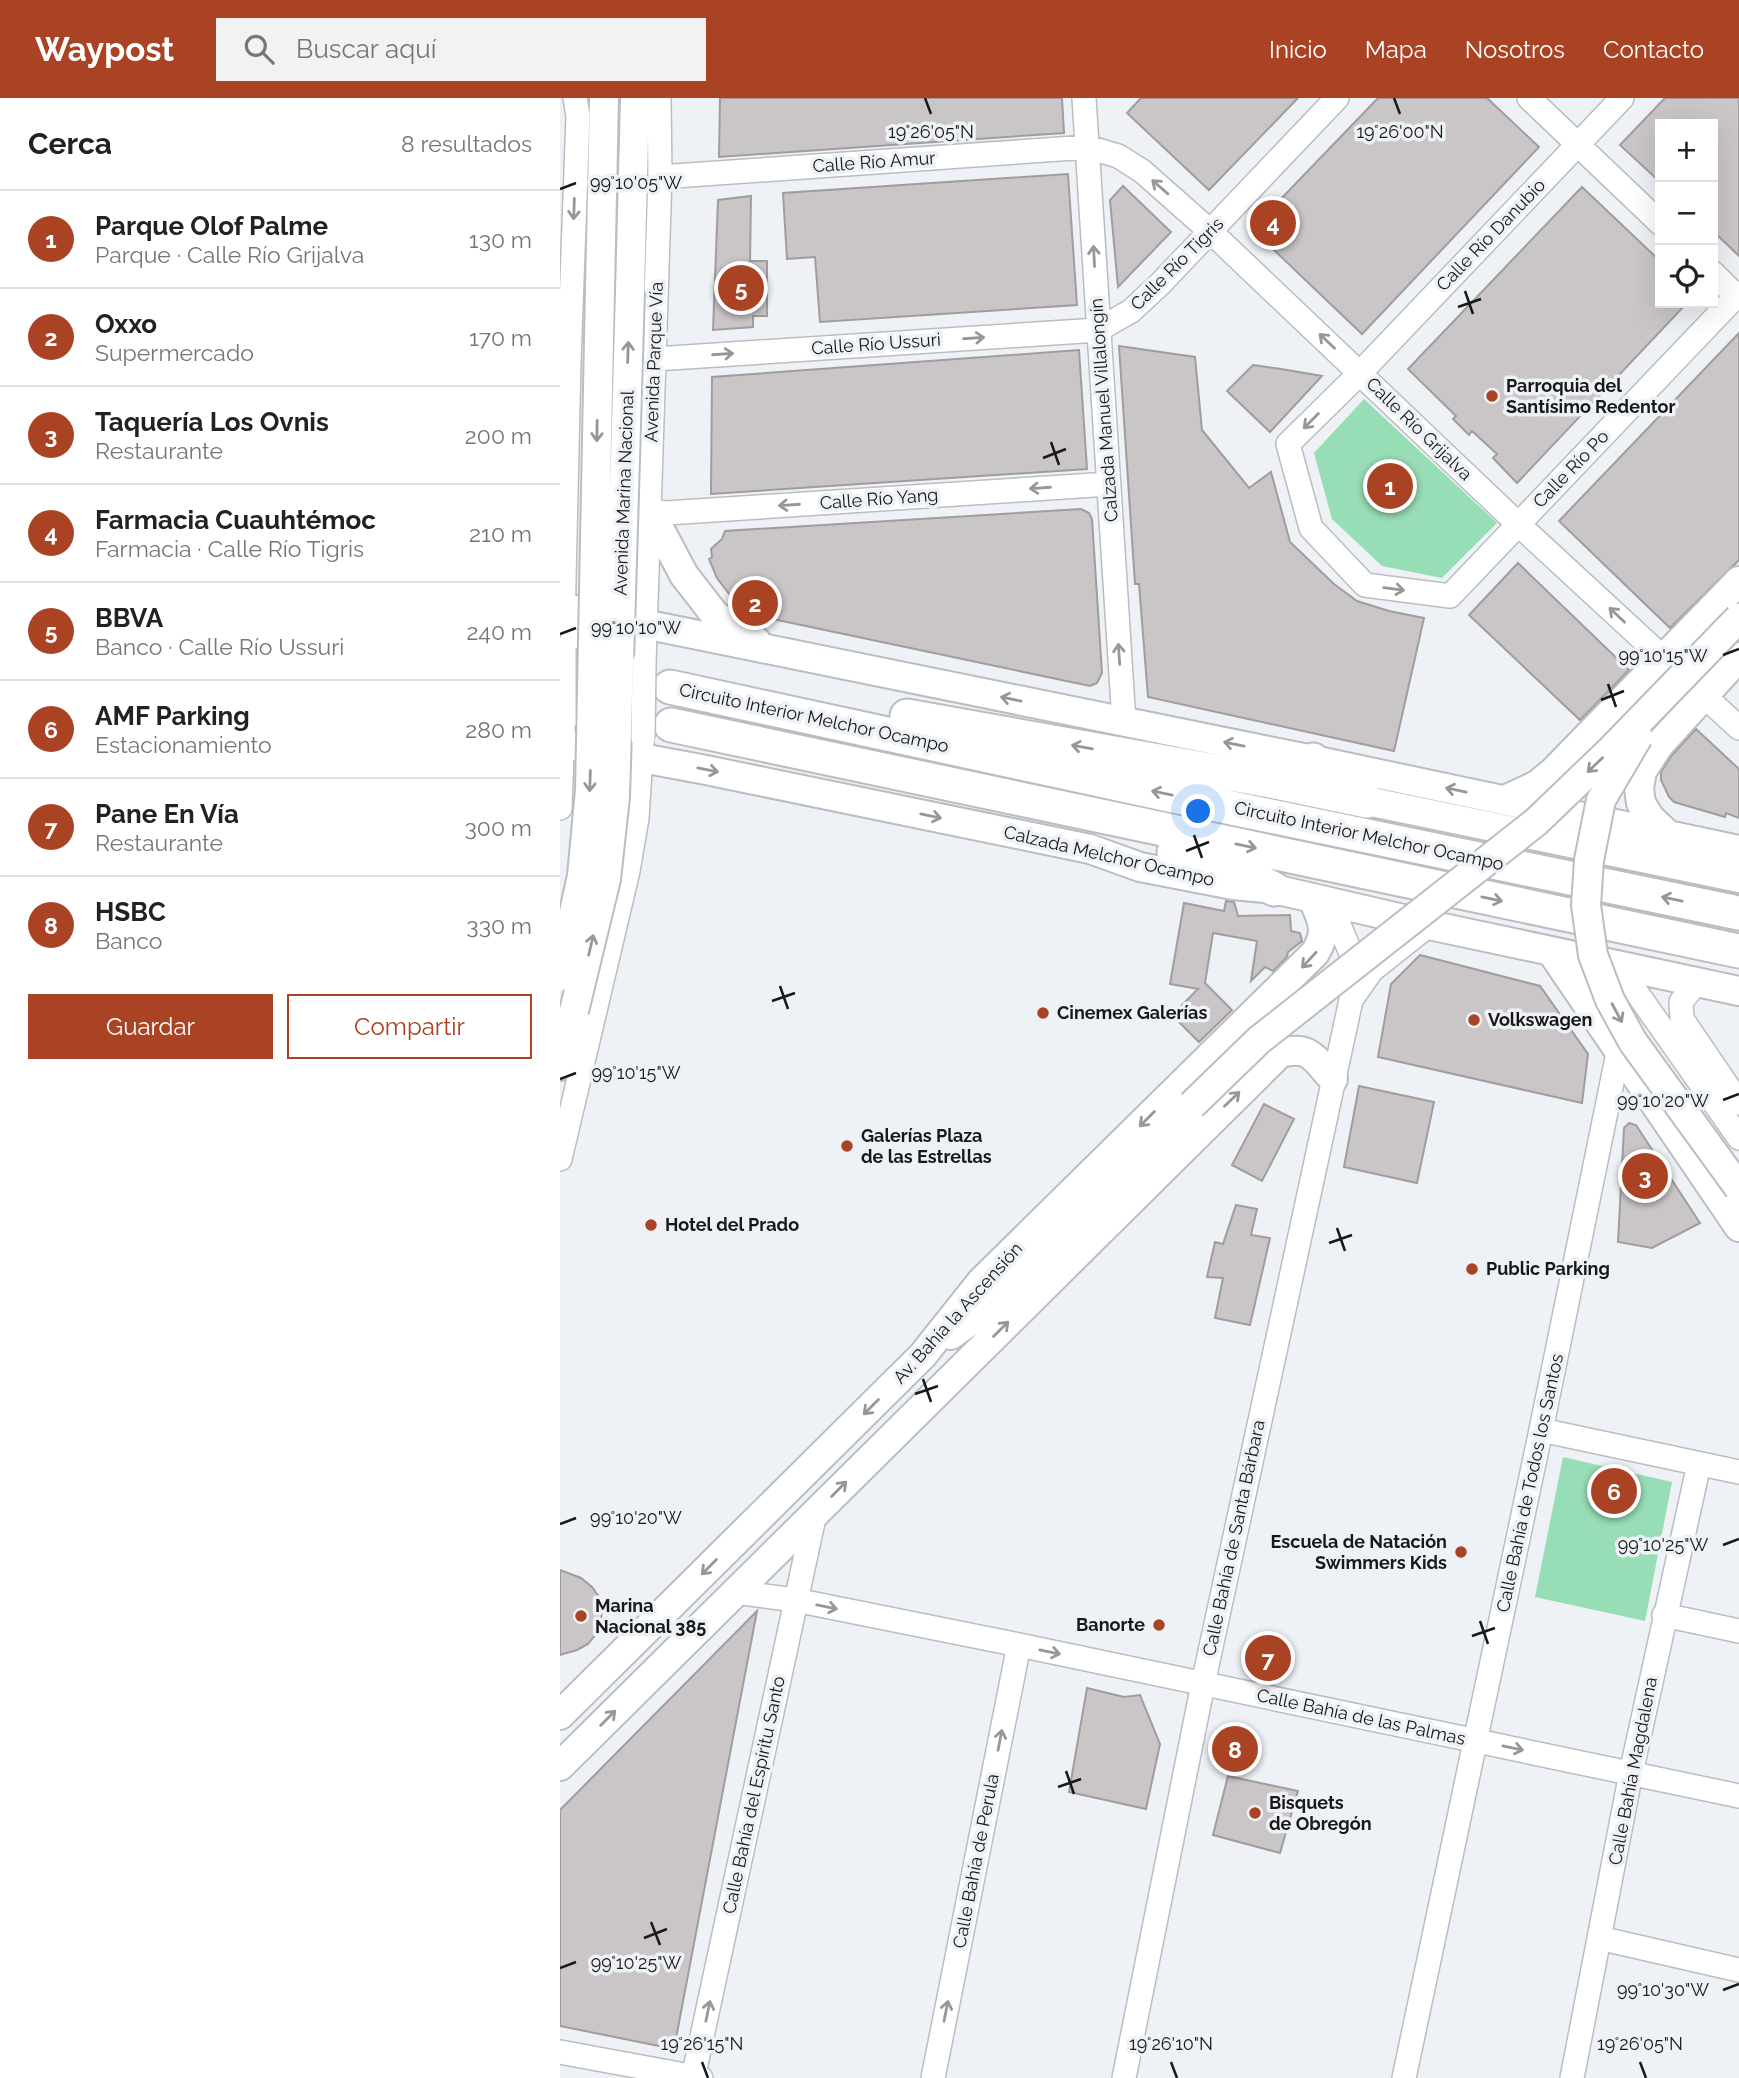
<!DOCTYPE html>
<html lang="es">
<head>
<meta charset="utf-8">
<style>
  :root { --surface:#fff; --page:#f2f2f2; --text:#222; --muted:#767676; --line:#e0e0e0; --accent:#aa4224 }
  body { margin:0; font-family:Raleway,sans-serif; background:var(--page); color:var(--text) }
  .controls { position:absolute; right:21px; top:21px; display:grid; overflow:hidden; border-radius:0px; box-shadow:0 7px 28px #0002 }
  .controls button { width:63px; height:63px; display:grid; place-items:center; padding:0; border:0; border-bottom:2px solid var(--line); background:var(--surface); color:var(--text); font:35px sans-serif }
  .you { position:absolute; left:639px; top:714px; width:24px; height:24px; margin:-18px; border:5px solid #fff; border-radius:50%; background:#1a73e8; box-shadow:0 0 0 10px #1a73e833 }
  .badge { display:grid; place-items:center; width:46px; height:46px; border-radius:50%; background:var(--accent); color:#fff; font-size:23px; font-weight:700 }
  .pin { position:absolute; translate:-50% -50%; border:4px solid #fff; box-shadow:0 2px 7px #0006 }
  .list { margin:0; padding:0; list-style:none }
  h2 { display:flex; justify-content:space-between; align-items:center; height:91px; margin:0; padding:0 28px; font-size:30px }
  h2 small { font-size:23px; font-weight:400; color:var(--muted) }
  .list li { display:grid; grid-template-columns:46px 1fr auto; gap:21px; align-items:center; box-sizing:border-box; height:98px; padding:0 28px; border-top:2px solid var(--line) }
  .list b { display:block; font-size:26px; white-space:nowrap }
  .list p { margin:0; font-size:23px; white-space:nowrap; color:var(--muted) }
  .list em { font-size:23px; font-style:normal; color:var(--muted) }
  .actions { display:flex; gap:14px; padding:21px 28px }
  .actions a { flex:1; padding:16px 0; border:2px solid var(--accent); border-radius:0px; text-align:center; font-size:24px; color:var(--accent) }
  .actions .main { background:var(--accent); color:#fff }
  .icon { flex:none; width:38px; height:38px; fill:none; stroke:currentColor; stroke-width:2; stroke-linecap:round; stroke-linejoin:round }
  .map { position:relative; flex:none; width:1179px; height:1980px; overflow:hidden }
  header { display:flex; align-items:center; gap:42px; box-sizing:border-box; height:98px; padding:0 35px; background:var(--accent); color:#fff }
  header strong { font-size:33px }
  nav { display:flex; gap:38px; margin-inline-start:auto; font-size:24px }
  .search { width:490px; height:63px; background:var(--page); display:flex; align-items:center; gap:18px; box-sizing:border-box; padding:0 24px; border-radius:0px; color:var(--muted); font-size:26px }
  main { display:flex }
  aside { flex:1; background:var(--surface) }
  .map>svg:first-child { display:block }
  .green { fill:#97ddb5 }
  .building { fill:#cac5c7; stroke:#a19c9e; stroke-width:2 }
  .lines { fill:none; stroke-linecap:round; stroke-linejoin:round }
  .minor-casing { stroke:#babdc1; stroke-width:26 }
  .major-casing { stroke:#babdc1; stroke-width:32 }
  .highway-casing { stroke:#babdc1; stroke-width:37 }
  .minor { stroke:#fff; stroke-width:23 }
  .major { stroke:#fff; stroke-width:28 }
  .highway { stroke:#fff; stroke-width:33 }
  .minor-bridge-casing { stroke:#babdc1; stroke-width:26; stroke-linecap:butt }
  .major-bridge-casing { stroke:#babdc1; stroke-width:32; stroke-linecap:butt }
  .minor-bridge { stroke:#fff; stroke-width:23 }
  .major-bridge { stroke:#fff; stroke-width:28 }
  .oneway { stroke:#979798 }
  .ticks { fill:none; stroke:#171819; stroke-width:2.5 }
  .poi-dot { fill:#aa4224; stroke:#eef1f5; stroke-width:2.5 }
  .labels { text-anchor:middle; stroke-width:7; stroke-linejoin:round; paint-order:stroke }
  .street-label { font-size:18px; fill:#171819; stroke:#eef1f5 }
  .poi-label { font-size:18px; font-weight:bold; fill:#171819; stroke:#eef1f5; text-anchor:start }
  .ticks-label { font-size:18px; text-anchor:middle; fill:#171819; stroke:#eef1f5; stroke-width:7; stroke-linejoin:round; paint-order:stroke }
</style>
</head>
<body>
<header>
<strong>Waypost</strong>
<div class="search"><svg class="icon" aria-label="search" viewBox="0 0 24 24"><circle cx="10" cy="10" r="6"/><path d="M15 15l6 6"/></svg>Buscar aquí</div>
<nav><a>Inicio</a><a>Mapa</a><a>Nosotros</a><a>Contacto</a></nav>
</header>
<main>
<aside>
<h2>Cerca<small>8 resultados</small></h2>
<ul class="list">
<li><span class="badge">1</span><div><b>Parque Olof Palme</b><p>Parque · Calle Río Grijalva</p></div><em>130 m</em></li>
<li><span class="badge">2</span><div><b>Oxxo</b><p>Supermercado</p></div><em>170 m</em></li>
<li><span class="badge">3</span><div><b>Taquería Los Ovnis</b><p>Restaurante</p></div><em>200 m</em></li>
<li><span class="badge">4</span><div><b>Farmacia Cuauhtémoc</b><p>Farmacia · Calle Río Tigris</p></div><em>210 m</em></li>
<li><span class="badge">5</span><div><b>BBVA</b><p>Banco · Calle Río Ussuri</p></div><em>240 m</em></li>
<li><span class="badge">6</span><div><b>AMF Parking</b><p>Estacionamiento</p></div><em>280 m</em></li>
<li><span class="badge">7</span><div><b>Pane En Vía</b><p>Restaurante</p></div><em>300 m</em></li>
<li><span class="badge">8</span><div><b>HSBC</b><p>Banco</p></div><em>330 m</em></li>
</ul>
<div class="actions"><a class="main">Guardar</a><a>Compartir</a></div>
</aside>
<div class="map">
<svg width="1179" height="1980" viewBox="0 0 1179 1980">
  <rect width="100%" height="100%" fill="#eef1f5"/>
  <path class="green" d="M804 301 937 425 882 480 822 468 772 421 754 355Z
    M1003 1359 1112 1384 1085 1523 975 1499Z"/>
  <path class="building" d="M160 0H502L504 35 159 59Z
    M581 0H738L649 92 567 15Z
    M818 0H927L979 49 802 236 692 131Z
    M1105 0H1179V158L1153 133V26H1100V84L1060 47Z
    M508 76 517 207 260 224 255 159 227 161 223 95Z
    M563 88 611 134 558 189 550 102Z
    M1022 89 1100 163V205H1127L957 385 933 360 937 356 912 333 909 337 893 321 896 318 848 271Z
    M191 98 190 163H207V218H193V229L153 232 158 102Z
    M1179 235V462L1110 530 999 423Z
    M559 248 635 259 642 332 689 390 711 374 730 444 774 486 797 503 829 513 864 520 834 653 588 599 579 486H575Z
    M519 252 527 371 151 396 152 279Z
    M693 267 721 271 762 278 710 334 667 293Z
    M521 411 529 415 532 421 542 575 537 585 530 588 208 520 188 511 170 497 157 480 149 461 152 459 151 451 162 441 165 433Z
    M958 465 1069 572 1020 622 909 517Z
    M1136 631 1179 671V720L1166 715 1165 719 1114 704 1109 699 1101 682V674L1112 657Z
    M666 803 674 804 678 818 730 817 731 833 740 835 742 843 728 854 727 859 713 873 705 869 691 883 697 843 653 835 645 885 672 912 639 944 612 917 638 891 610 886 624 805 664 813Z
    M860 857 980 888 1028 956 1022 1005 818 959 831 886Z
    M799 988 874 1004 857 1085 784 1069Z
    M704 1006 734 1021 702 1083 672 1067Z
    M1069 1025 1076 1027 1140 1125 1092 1150 1058 1144 1064 1030Z
    M676 1107 697 1111 691 1137 710 1140 690 1227 655 1220 663 1180 647 1179 655 1144 663 1146Z
    M0 1472 21 1480 32 1489 39 1499 42 1511 41 1524 36 1536 28 1546 17 1552 0 1557Z
    M197 1513 114 1951 0 1928V1712Z
    M527 1590 564 1599 580 1597 600 1646 586 1711 509 1694Z
    M668 1678 738 1693 720 1755 653 1737Z"/>
  <g class="lines">
    <g class="minor-casing">
      <path id="minor" d="M524 0 564 624
        M969 0 1100 125
        M1062 0 800 275 728 346 751 430 805 487 890 498 1179 195
        M100 79 528 49 558 58 582 73 651 134 958 426 1179 630
        M1153 175 1179 201
        M95 261 538 232 571 213 600 186 777 0
        M90 413 107 415 549 386
        M3 525 9 263 18 18 15 0
        M84 565 100 79 99 0
        M0 710 3 631
        M1058 868 1179 1040
        M1137 884 1121 904 1122 921 1179 1005
        M791 902 812 872 869 827
        M0 1061 68 773 77 720 82 642
        M981 1332 1179 1374
        M176 1494 235 1502 459 1547 1179 1698
        M1104 1517 1179 1533
        M1039 1840 1179 1872
        M0 1954 141 1980
        M133 1980 255 1415
        M373 1980 459 1547
        M564 1980 643 1586 791 902 793 864 790 853 770 805
        M844 1980 981 1332 1058 955
        M1012 1980 1071 1675 1139 1366"/>
    </g>
    <g class="major-casing">
      <path id="major" d="M40 191 44 0
        M70 193 75 0
        M90 413 124 477 155 517 196 543
        M0 509 753 662 1179 752
        M2 509 25 554
        M0 645 141 671 530 751 580 769 673 787 714 791 869 827 1179 893
        M791 687 807 703 1179 780
        M945 702 977 687 994 673 1179 483
        M1108 737 1090 720 1081 705 1079 690 1082 673 1099 647 1179 559
        M991 853 1179 1129
        M0 968 14 913
        M391 1237 434 1206 632 1007
        M0 1617 363 1257 421 1184 755 855C769 832 762 823 753 801
        M0 1668 720 955C750 947 754 960 773 981"/>
    </g>
    <g class="highway-casing">
      <path id="highway" d="M110 589 614 698 1179 815
        M347 618 716 684 753 662
        M111 627 1179 853
        M716 684 807 703
        M614 754 676 771 714 791"/>
    </g>
    <use href="#minor" class="minor"/>
    <use href="#major" class="major"/>
    <use href="#highway" class="highway"/>
    <g class="minor-bridge-casing">
      <path id="minor-bridge" d="M4 624V550
        M83 640 84 565"/>
    </g>
    <g class="major-bridge-casing">
      <path id="major-bridge" d="M1078 639 1041 702 1029 762 1026 807 1033 857 1050 902 1073 944 1179 1090
        M0 878 22 778 30 692 40 191
        M14 913 46 781 55 699 70 193
        M632 1007 699 942 976 724 1052 651 1179 520"/>
    </g>
    <use href="#minor-bridge" class="minor-bridge"/>
    <use href="#major-bridge" class="major-bridge"/>
  </g>
  <defs><path id="oneway-shaft" d="M-6 0H5M1.5-3L5.5 0L1.5 3" fill="none" stroke-width="1.6" stroke-linecap="round" stroke-linejoin="round" transform="scale(1.75)"/></defs>
  <g class="oneway">
    <use href="#oneway-shaft" transform="translate(600 89) rotate(-139)"/>
    <use href="#oneway-shaft" transform="translate(14 111) rotate(92)"/>
    <use href="#oneway-shaft" transform="translate(534 158) rotate(-93)"/>
    <use href="#oneway-shaft" transform="translate(414 240) rotate(-4)"/>
    <use href="#oneway-shaft" transform="translate(767 243) rotate(-136)"/>
    <use href="#oneway-shaft" transform="translate(68 254) rotate(-88)"/>
    <use href="#oneway-shaft" transform="translate(163 256) rotate(-4)"/>
    <use href="#oneway-shaft" transform="translate(751 323) rotate(135)"/>
    <use href="#oneway-shaft" transform="translate(37 333) rotate(91)"/>
    <use href="#oneway-shaft" transform="translate(480 390) rotate(176)"/>
    <use href="#oneway-shaft" transform="translate(229 407) rotate(176)"/>
    <use href="#oneway-shaft" transform="translate(834 491) rotate(7)"/>
    <use href="#oneway-shaft" transform="translate(1057 517) rotate(-137)"/>
    <use href="#oneway-shaft" transform="translate(559 556) rotate(-94)"/>
    <use href="#oneway-shaft" transform="translate(451 601) rotate(-168)"/>
    <use href="#oneway-shaft" transform="translate(674 646) rotate(-169)"/>
    <use href="#oneway-shaft" transform="translate(522 649) rotate(-170)"/>
    <use href="#oneway-shaft" transform="translate(1035 667) rotate(136)"/>
    <use href="#oneway-shaft" transform="translate(148 672) rotate(11)"/>
    <use href="#oneway-shaft" transform="translate(30 683) rotate(92)"/>
    <use href="#oneway-shaft" transform="translate(896 692) rotate(-168)"/>
    <use href="#oneway-shaft" transform="translate(602 695) rotate(-168)"/>
    <use href="#oneway-shaft" transform="translate(371 718) rotate(12)"/>
    <use href="#oneway-shaft" transform="translate(686 748) rotate(12)"/>
    <use href="#oneway-shaft" transform="translate(932 801) rotate(12)"/>
    <use href="#oneway-shaft" transform="translate(1112 801) rotate(-168)"/>
    <use href="#oneway-shaft" transform="translate(31 847) rotate(-77)"/>
    <use href="#oneway-shaft" transform="translate(749 862) rotate(133)"/>
    <use href="#oneway-shaft" transform="translate(1057 915) rotate(62)"/>
    <use href="#oneway-shaft" transform="translate(672 1001) rotate(-44)"/>
    <use href="#oneway-shaft" transform="translate(587 1021) rotate(135)"/>
    <use href="#oneway-shaft" transform="translate(441 1231) rotate(-45)"/>
    <use href="#oneway-shaft" transform="translate(311 1309) rotate(135)"/>
    <use href="#oneway-shaft" transform="translate(279 1391) rotate(-45)"/>
    <use href="#oneway-shaft" transform="translate(149 1469) rotate(135)"/>
    <use href="#oneway-shaft" transform="translate(267 1509) rotate(11)"/>
    <use href="#oneway-shaft" transform="translate(490 1554) rotate(12)"/>
    <use href="#oneway-shaft" transform="translate(48 1620) rotate(-45)"/>
    <use href="#oneway-shaft" transform="translate(440 1642) rotate(-79)"/>
    <use href="#oneway-shaft" transform="translate(953 1650) rotate(12)"/>
    <use href="#oneway-shaft" transform="translate(148 1913) rotate(-78)"/>
    <use href="#oneway-shaft" transform="translate(386 1913) rotate(-79)"/>
  </g>
  <path class="ticks" d="M365 0 371 16M834 0 840 16M0 91 16 85M905 193 913 216M898 209 921 201M491 344 499 367M483 360 506 351M0 536 16 530M1163 557 1179 551M1048 586 1056 609M1041 602 1064 593M634 737 642 760M626 753 649 744M220 888 228 911M212 903 235 895M0 981 16 975M1163 1002 1179 996M777 1130 785 1153M769 1145 792 1137M363 1281 371 1304M355 1296 378 1288M0 1426 16 1420M1163 1447 1179 1441M920 1523 928 1546M912 1538 935 1530M506 1673 514 1696M498 1689 521 1681M91 1824 100 1847M84 1840 107 1831M0 1870 16 1864M1163 1892 1179 1886M142 1964 148 1980M611 1964 617 1980M1080 1964 1086 1980"/>
  <g class="poi-dot">
    <circle cx="932" cy="298" r="7"/>
    <circle cx="483" cy="915" r="7"/>
    <circle cx="914" cy="922" r="7"/>
    <circle cx="287" cy="1048" r="7"/>
    <circle cx="91" cy="1127" r="7"/>
    <circle cx="912" cy="1171" r="7"/>
    <circle cx="901" cy="1454" r="7"/>
    <circle cx="21" cy="1518" r="7"/>
    <circle cx="599" cy="1527" r="7"/>
    <circle cx="695" cy="1715" r="7"/>
  </g>
  <g class="labels">
    <g class="street-label">
      <text transform="translate(314 64) rotate(-4)" y="6">Calle Río Amur</text>
      <text transform="translate(931 137) rotate(-46)" y="6">Calle Río Danubio</text>
      <text transform="translate(617 166) rotate(-45)" y="6">Calle Río Tigris</text>
      <text transform="translate(316 246) rotate(-4)" y="6">Calle Río Ussuri</text>
      <text transform="translate(94 264) rotate(-88)" y="6">Avenida Parque Vía</text>
      <text transform="translate(544 312) rotate(-94)" y="6">Calzada Manuel Villalongín</text>
      <text transform="translate(859 331) rotate(44)" y="6">Calle Río Grijalva</text>
      <text transform="translate(1011 371) rotate(-46)" y="6">Calle Río Po</text>
      <text transform="translate(64 395) rotate(-88)" y="6">Avenida Marina Nacional</text>
      <text transform="translate(319 401) rotate(-4)" y="6">Calle Río Yang</text>
      <text transform="translate(254 620) rotate(12)" y="6">Circuito Interior Melchor Ocampo</text>
      <text transform="translate(809 738) rotate(12)" y="6">Circuito Interior Melchor Ocampo</text>
      <text transform="translate(549 758) rotate(13)" y="6">Calzada Melchor Ocampo</text>
      <text transform="translate(398 1215) rotate(-48)" y="6">Av. Bahía la Ascensión</text>
      <text transform="translate(970 1385) rotate(-78)" y="6">Calle Bahía de Todos los Santos</text>
      <text transform="translate(674 1440) rotate(-78)" y="6">Calle Bahía de Santa Bárbara</text>
      <text transform="translate(801 1619) rotate(12)" y="6">Calle Bahía de las Palmas</text>
      <text transform="translate(1073 1673) rotate(-79)" y="6">Calle Bahía Magdalena</text>
      <text transform="translate(194 1697) rotate(-78)" y="6">Calle Bahía del Espíritu Santo</text>
      <text transform="translate(416 1763) rotate(-79)" y="6">Calle Bahía de Perula</text>
    </g>
    <g class="poi-label">
      <text x="946" y="294">Parroquia del<tspan x="946" dy="21">Santísimo Redentor</tspan></text>
      <text x="497" y="921">Cinemex Galerías</text>
      <text x="928" y="928">Volkswagen</text>
      <text x="301" y="1044">Galerías Plaza<tspan x="301" dy="21">de las Estrellas</tspan></text>
      <text x="105" y="1133">Hotel del Prado</text>
      <text x="926" y="1177">Public Parking</text>
      <text x="887" y="1450" text-anchor="end">Escuela de Natación<tspan x="887" dy="21">Swimmers Kids</tspan></text>
      <text x="35" y="1514">Marina<tspan x="35" dy="21">Nacional 385</tspan></text>
      <text x="585" y="1533" text-anchor="end">Banorte</text>
      <text x="709" y="1711">Bisquets<tspan x="709" dy="21">de Obregón</tspan></text>
    </g>
  </g>
  <g class="ticks-label">
    <text x="371" y="40">19°26'05"N</text>
    <text x="840" y="40">19°26'00"N</text>
    <text x="76" y="91">99°10'05"W</text>
    <text x="76" y="536">99°10'10"W</text>
    <text x="1103" y="564">99°10'15"W</text>
    <text x="76" y="981">99°10'15"W</text>
    <text x="1103" y="1009">99°10'20"W</text>
    <text x="76" y="1426">99°10'20"W</text>
    <text x="1103" y="1453">99°10'25"W</text>
    <text x="76" y="1871">99°10'25"W</text>
    <text x="1103" y="1898">99°10'30"W</text>
    <text x="142" y="1952">19°26'15"N</text>
    <text x="611" y="1952">19°26'10"N</text>
    <text x="1080" y="1952">19°26'05"N</text>
  </g>
</svg>
<div class="controls">
<button>+</button>
<button>−</button>
<button><svg class="icon" aria-label="locate" viewBox="0 0 24 24"><circle cx="12" cy="12" r="6"/><path d="M12 2v4M12 18v4M2 12h4M18 12h4"/></svg></button>
</div>
<div class="you"></div>
<div class="pin badge" style="left:830px;top:388px">1</div>
<div class="pin badge" style="left:195px;top:505px">2</div>
<div class="pin badge" style="left:1085px;top:1078px">3</div>
<div class="pin badge" style="left:713px;top:125px">4</div>
<div class="pin badge" style="left:181px;top:190px">5</div>
<div class="pin badge" style="left:1054px;top:1393px">6</div>
<div class="pin badge" style="left:708px;top:1560px">7</div>
<div class="pin badge" style="left:675px;top:1651px">8</div>
</div>
</main>
</body>
</html>
